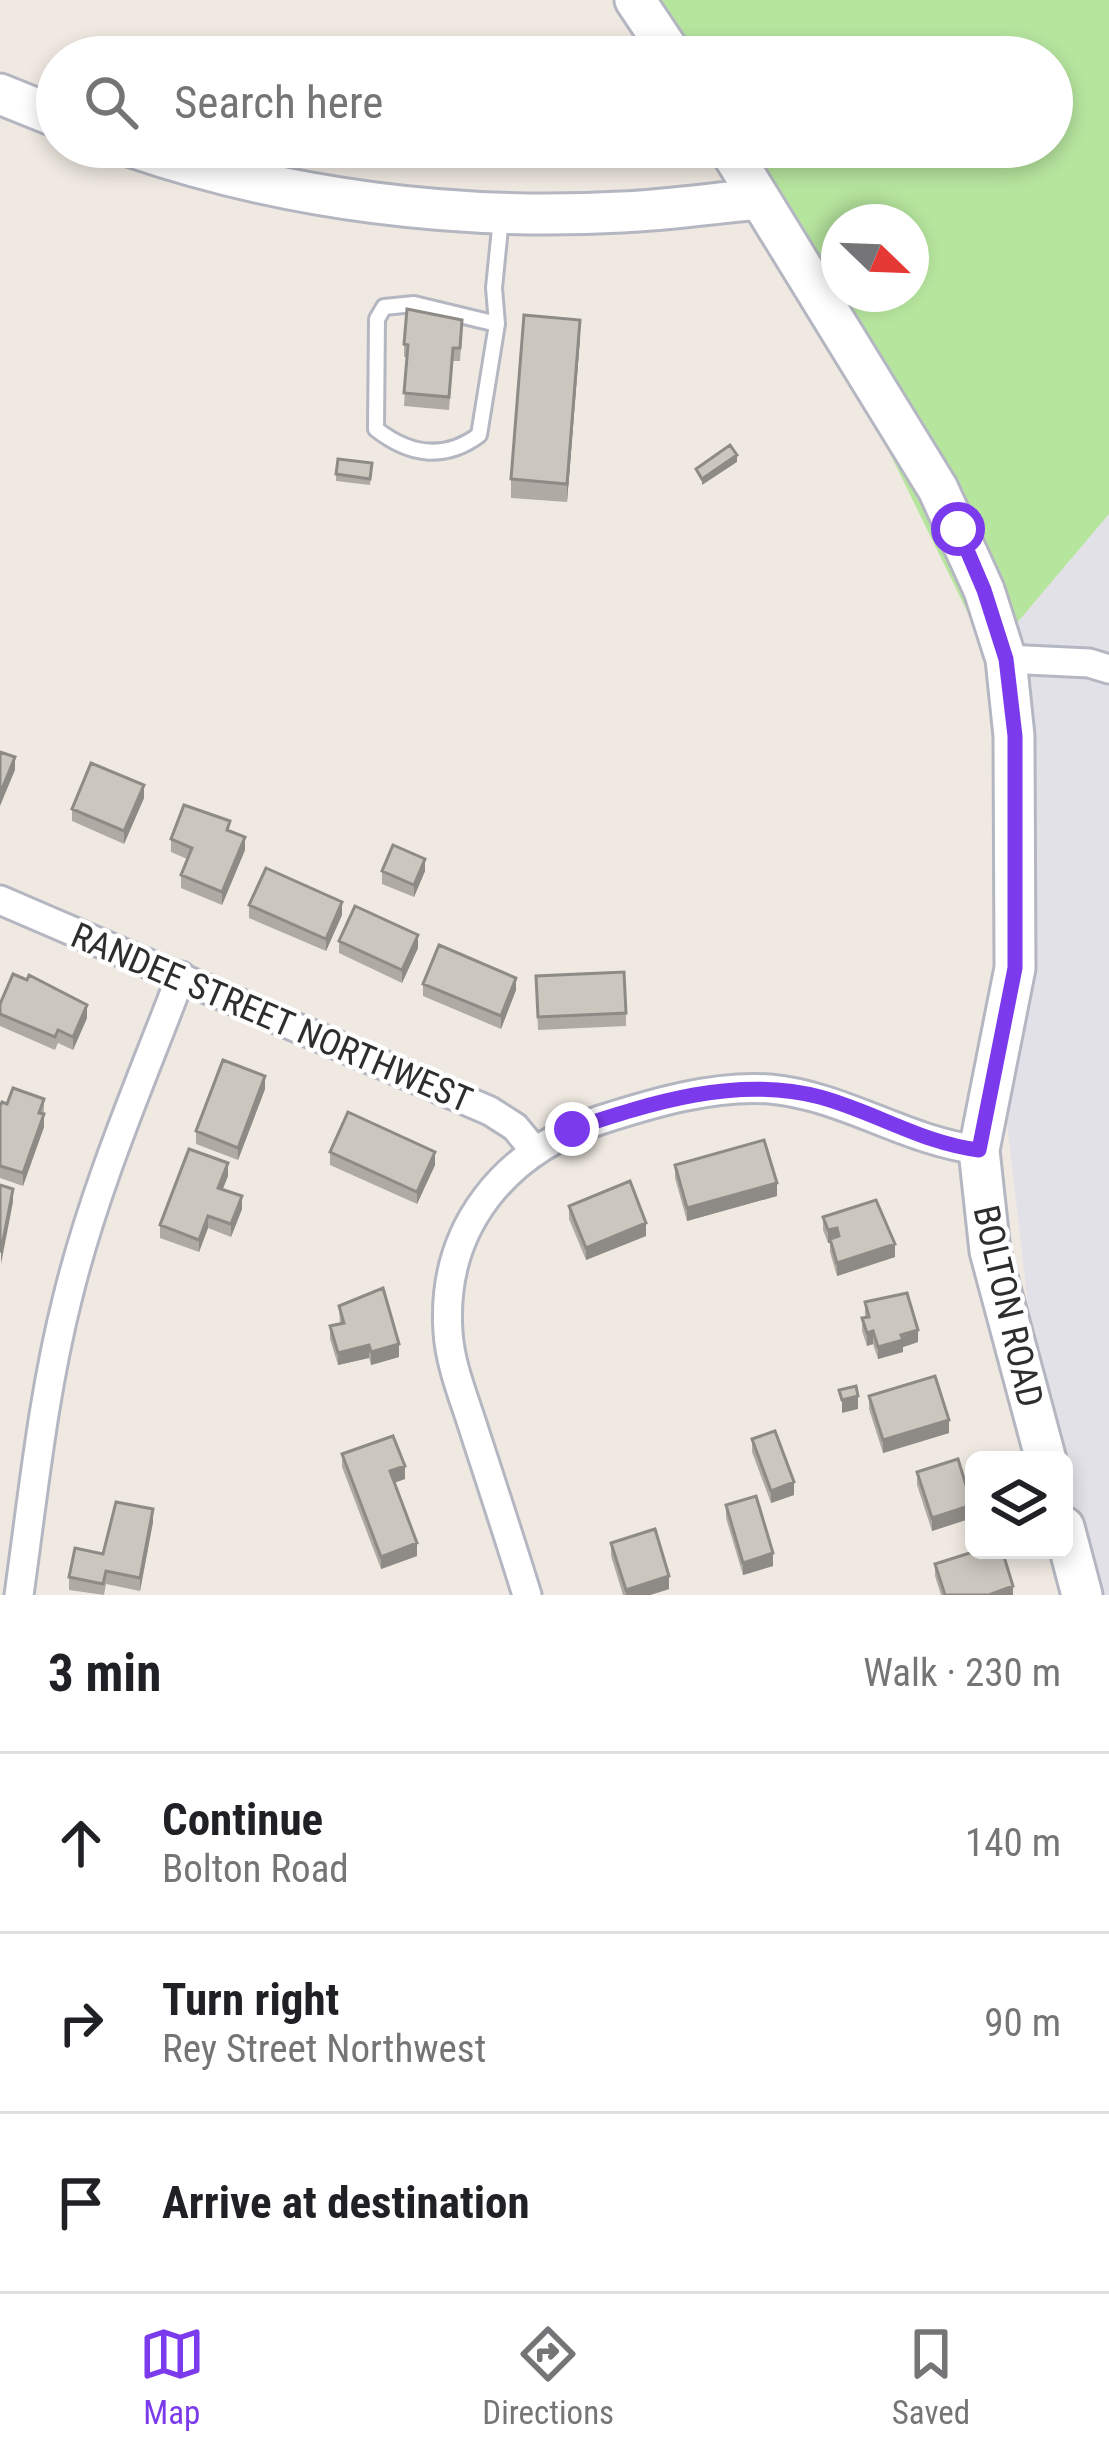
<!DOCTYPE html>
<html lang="en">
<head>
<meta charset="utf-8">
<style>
  :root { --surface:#fff; --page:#f2f2f2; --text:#202124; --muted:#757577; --line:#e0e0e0; --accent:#7c3aed }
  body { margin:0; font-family:"Roboto Condensed",sans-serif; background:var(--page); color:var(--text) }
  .controls { position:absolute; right:36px; bottom:36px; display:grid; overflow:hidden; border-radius:18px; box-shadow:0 6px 18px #0003 }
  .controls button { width:108px; height:108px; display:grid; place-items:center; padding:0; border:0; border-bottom:3px solid var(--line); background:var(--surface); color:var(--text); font:60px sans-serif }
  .compass { position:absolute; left:821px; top:204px; width:108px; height:108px; border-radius:50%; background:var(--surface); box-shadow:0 6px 18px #0003; rotate:113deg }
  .stop { position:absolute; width:36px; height:36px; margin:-27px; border:9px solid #7c3aed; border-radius:50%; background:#fff }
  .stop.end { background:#7c3aed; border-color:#fff; box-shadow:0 3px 12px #0008 }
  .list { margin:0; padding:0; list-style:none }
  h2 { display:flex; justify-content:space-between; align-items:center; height:156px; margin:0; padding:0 48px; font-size:51px }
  h2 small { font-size:39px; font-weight:400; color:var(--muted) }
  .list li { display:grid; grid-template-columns:78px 1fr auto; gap:36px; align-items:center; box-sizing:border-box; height:180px; padding:0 48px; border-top:3px solid var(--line) }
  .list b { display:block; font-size:45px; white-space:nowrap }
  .list p { margin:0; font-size:39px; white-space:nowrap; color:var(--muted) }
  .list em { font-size:39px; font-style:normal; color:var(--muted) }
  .icon { flex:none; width:66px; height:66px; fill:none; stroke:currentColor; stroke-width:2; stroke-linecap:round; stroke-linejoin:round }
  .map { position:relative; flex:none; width:1109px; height:1595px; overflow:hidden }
  .search { position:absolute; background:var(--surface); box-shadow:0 6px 18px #0003; left:36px; right:36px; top:36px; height:132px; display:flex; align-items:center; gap:30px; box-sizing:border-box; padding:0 42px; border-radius:66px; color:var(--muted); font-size:45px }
  .sheet { height:696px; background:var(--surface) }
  nav { display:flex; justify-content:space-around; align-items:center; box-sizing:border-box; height:168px; border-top:3px solid var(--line); background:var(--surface); font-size:33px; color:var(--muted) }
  nav a { display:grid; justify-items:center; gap:6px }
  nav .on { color:var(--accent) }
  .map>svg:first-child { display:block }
  .industrial { fill:#e3e1e8 }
  .green { fill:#b6e59e; fill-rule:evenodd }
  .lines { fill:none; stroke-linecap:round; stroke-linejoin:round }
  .lane-casing { stroke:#b4b7c1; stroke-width:20 }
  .street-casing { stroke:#b4b7c1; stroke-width:33 }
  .secondary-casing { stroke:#b4b7c1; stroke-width:45 }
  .lane { stroke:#fff; stroke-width:14 }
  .street { stroke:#fff; stroke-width:27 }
  .secondary { stroke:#fff; stroke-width:39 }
  .wall { fill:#afaba4 }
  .shaded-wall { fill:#8e8b86 }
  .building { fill:#cbc7bf; stroke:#8e8b86; stroke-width:3 }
  .route { stroke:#7c3aed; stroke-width:15 }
  .labels { text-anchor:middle; stroke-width:9; stroke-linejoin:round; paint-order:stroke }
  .street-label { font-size:36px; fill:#2e2e2e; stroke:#fff }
</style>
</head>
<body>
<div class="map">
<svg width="1109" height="1595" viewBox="0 0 1109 1595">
  <rect width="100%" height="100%" fill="#efe9e1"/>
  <path class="industrial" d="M1109 514V1595H1078L1064 1547V1460H1046L999 1054 1006 687 989 656Z"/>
  <path class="green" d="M653 0H1109V514L989 656 787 243 734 147H1052V57H685ZM839 222H911V294H839Z"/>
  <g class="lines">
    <g class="lane-casing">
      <path id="lane" d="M497 324 414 304 384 307 377 319 376 429C409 455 444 461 479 435L497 324 494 288 501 218"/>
    </g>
    <g class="street-casing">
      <path id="street" d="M1006 659 1089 663 1109 669
        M0 900 490 1111 515 1127 534 1150
        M19 1595C33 1495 43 1394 68 1296 95 1186 141 1081 181 976
        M527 1595C510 1540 492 1485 474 1430 464 1398 450 1365 448 1332 441 1228 504 1152 600 1120 653 1103 713 1085 770 1089 845 1096 905 1141 979 1150"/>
    </g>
    <g class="secondary-casing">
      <path id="secondary" d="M635 0 673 57
        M0 94 57 117
        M132 147C287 200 459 221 622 212 668 210 714 203 760 199
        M728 147 938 489 984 590 1006 659 1014 736 1015 968 979 1150 990 1251 1046 1460
        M1064 1527 1082 1595"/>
    </g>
    <use href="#lane" class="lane"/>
    <use href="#street" class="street"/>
    <use href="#secondary" class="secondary"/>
  </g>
  <path class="wall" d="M462 333 460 361H453L449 410 404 406 407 357H404V344Z
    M580 338 567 502 511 498V479Z
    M372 463 370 485 336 481V474Z
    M144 798 124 844 72 821V809Z
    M230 831 245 850 222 905 181 888V875L187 859 171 852V839Z
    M382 871H425L414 897 382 884Z
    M249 905 342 915 326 951 249 918Z
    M339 941 418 948 402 983 339 953Z
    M536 976 626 1013V1026L538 1030Z
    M423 984 516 990 501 1029 423 996Z
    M0 1004 87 1018 73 1050 58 1043 55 1050 0 1026Z
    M265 1089 238 1160 196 1144V1131Z
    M44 1099V1127L23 1186 0 1178V1106L7 1104Z
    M330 1152 435 1165 417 1204 330 1165Z
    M675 1165 777 1196 687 1221 675 1178Z
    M228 1176 223 1189 242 1209 231 1237 208 1228 199 1252 160 1238V1225Z
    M569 1206 646 1236 586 1260 569 1219Z
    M823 1217 895 1257 837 1276 830 1252V1243H828L823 1230Z
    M865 1302 918 1342 903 1347V1352L878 1359 873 1344 867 1346 862 1331V1318L865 1317Z
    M339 1306 399 1357 371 1365 369 1358 338 1365 330 1339V1326L340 1324Z
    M869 1396 949 1433 883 1453 869 1409Z
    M752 1439 794 1495 771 1503 752 1452Z
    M342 1454 405 1479 394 1483 417 1556 381 1569 342 1467Z
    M917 1472 972 1518 932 1531 917 1485Z
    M726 1505 773 1566 743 1575 726 1518Z
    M153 1522 140 1591 106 1584 104 1595 69 1590V1577Z
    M611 1543 669 1589 650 1595H623L611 1556Z
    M935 1564 1013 1595H941L935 1576Z"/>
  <path class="shaded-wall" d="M580 320V338L567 502V484Z
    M737 455V462L702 485V479Z
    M15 757V770L0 806V794Z
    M144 785V798L124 844V831Z
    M245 837V850L222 905V892Z
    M425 859V871L414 897V885Z
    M342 902V915L326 951V939Z
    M418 935V948L402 983V970Z
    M516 978V990L501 1029V1016Z
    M87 1005V1018L73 1050V1037Z
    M265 1076V1089L238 1160V1148Z
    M44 1114V1127L23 1186V1173Z
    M435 1152V1165L417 1204V1192Z
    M228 1163V1176L218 1200V1188Z
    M777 1183V1196L687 1221V1208Z
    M13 1189V1202L1 1264V1251Z
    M242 1196V1209L231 1237V1224Z
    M208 1216V1228L199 1252V1240Z
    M646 1223V1236L586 1260V1248Z
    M837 1228V1241L828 1243V1230Z
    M895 1244V1257L837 1276V1263Z
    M918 1330V1342L903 1347V1352L878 1359V1347Z
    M873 1331V1344L867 1346V1333Z
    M399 1344V1357L371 1365V1352Z
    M369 1345V1358L338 1365V1353Z
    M858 1396V1409L842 1413V1400Z
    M949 1420V1433L883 1453V1440Z
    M405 1466V1479L390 1484V1471Z
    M794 1482V1495L771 1503V1491Z
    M972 1505V1518L932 1531V1518Z
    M153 1509V1522L140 1591V1578Z
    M417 1543V1556L381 1569V1557Z
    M773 1553V1566L743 1575V1563Z
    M669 1576V1589L650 1595H626V1590Z
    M1013 1586V1595H989Z"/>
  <path class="building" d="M407 309 462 320 460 348H453L449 397 404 393 408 345 404 344Z
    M524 315 580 320 567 484 511 479Z
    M730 445 737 455 702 479 696 469Z
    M338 459 372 463 370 479 336 474Z
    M0 752 15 757 0 794Z
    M91 763 144 785 124 831 72 809Z
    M184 805 230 821 227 830 245 837 222 892 181 875 192 848 171 839Z
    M393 845 425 859 414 885 382 871Z
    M266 868 342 902 326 939 249 905Z
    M355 906 418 935 402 970 339 941Z
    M439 945 516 978 501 1016 423 984Z
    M624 972 626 1013 538 1017 536 976Z
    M13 974 27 980 29 975 87 1005 73 1037 58 1030 55 1037 0 1014V1004Z
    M223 1060 265 1076 238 1148 196 1131Z
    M13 1088 44 1099 39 1113 44 1114 23 1173 0 1166V1106L2 1102 7 1104Z
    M348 1112 435 1152 417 1192 330 1152Z
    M764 1140 777 1183 687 1208 675 1165Z
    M189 1149 228 1163 218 1188 242 1196 231 1224 208 1216 199 1240 160 1225Z
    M630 1181 646 1223 586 1248 569 1206Z
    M0 1185 13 1189 1 1251 0 1250Z
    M876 1200 895 1244 837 1263 830 1239 839 1236 837 1228 828 1230 823 1217Z
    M383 1288 399 1344 371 1352 369 1345 338 1353 330 1326 344 1323 339 1306Z
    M907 1293 918 1330 901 1335 903 1340 878 1347 873 1331 867 1333 862 1318 869 1317 865 1302Z
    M935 1376 949 1420 883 1440 869 1396Z
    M856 1386 858 1396 842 1400 839 1390Z
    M775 1431 794 1482 771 1491 752 1439Z
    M393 1436 405 1466 390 1471 417 1543 381 1557 342 1454Z
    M958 1459 972 1505 932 1518 917 1472Z
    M756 1496 773 1553 743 1563 726 1505Z
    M116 1502 153 1509 140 1578 106 1571 103 1584 69 1577 75 1548 103 1554Z
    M655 1529 669 1576 626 1590 611 1543Z
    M979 1550H987L988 1553 1002 1550 1013 1586 989 1595H945L935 1564Z"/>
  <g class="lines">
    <path class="route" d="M572 1129C651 1103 737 1075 820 1097 875 1112 922 1143 979 1150L1015 968V736L1006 659 984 590 958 529"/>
  </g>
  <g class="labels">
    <g class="street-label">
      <text transform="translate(272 1017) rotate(23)" y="13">RANDEE STREET NORTHWEST</text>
      <text transform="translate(1009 1306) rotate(77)" y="13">BOLTON ROAD</text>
    </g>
  </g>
</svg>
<div class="controls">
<button><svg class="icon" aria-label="layers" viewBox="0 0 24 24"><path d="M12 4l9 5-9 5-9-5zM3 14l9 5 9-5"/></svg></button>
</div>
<svg class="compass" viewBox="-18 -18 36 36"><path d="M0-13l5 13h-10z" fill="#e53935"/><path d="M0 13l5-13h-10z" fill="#757577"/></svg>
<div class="stop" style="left:958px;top:529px"></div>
<div class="stop end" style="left:572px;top:1129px"></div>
<div class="search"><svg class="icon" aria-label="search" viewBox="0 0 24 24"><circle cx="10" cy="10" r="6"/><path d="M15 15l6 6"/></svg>Search here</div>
</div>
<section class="sheet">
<h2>3 min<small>Walk · 230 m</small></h2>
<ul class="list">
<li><svg class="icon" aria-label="ahead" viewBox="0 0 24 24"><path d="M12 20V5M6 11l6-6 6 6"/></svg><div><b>Continue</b><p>Bolton Road</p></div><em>140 m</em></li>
<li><svg class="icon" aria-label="right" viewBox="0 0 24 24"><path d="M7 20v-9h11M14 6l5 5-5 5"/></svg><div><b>Turn right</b><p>Rey Street Northwest</p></div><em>90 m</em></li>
<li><svg class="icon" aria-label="arrive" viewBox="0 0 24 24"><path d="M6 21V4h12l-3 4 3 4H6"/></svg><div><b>Arrive at destination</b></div></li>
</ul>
</section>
<nav>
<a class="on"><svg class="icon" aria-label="map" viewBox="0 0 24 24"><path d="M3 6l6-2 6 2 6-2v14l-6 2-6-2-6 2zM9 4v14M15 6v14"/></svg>Map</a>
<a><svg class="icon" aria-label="directions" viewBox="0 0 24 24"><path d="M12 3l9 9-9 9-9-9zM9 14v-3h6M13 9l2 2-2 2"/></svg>Directions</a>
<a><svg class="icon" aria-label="saved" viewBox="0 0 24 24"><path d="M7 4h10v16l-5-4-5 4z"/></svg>Saved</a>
</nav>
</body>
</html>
